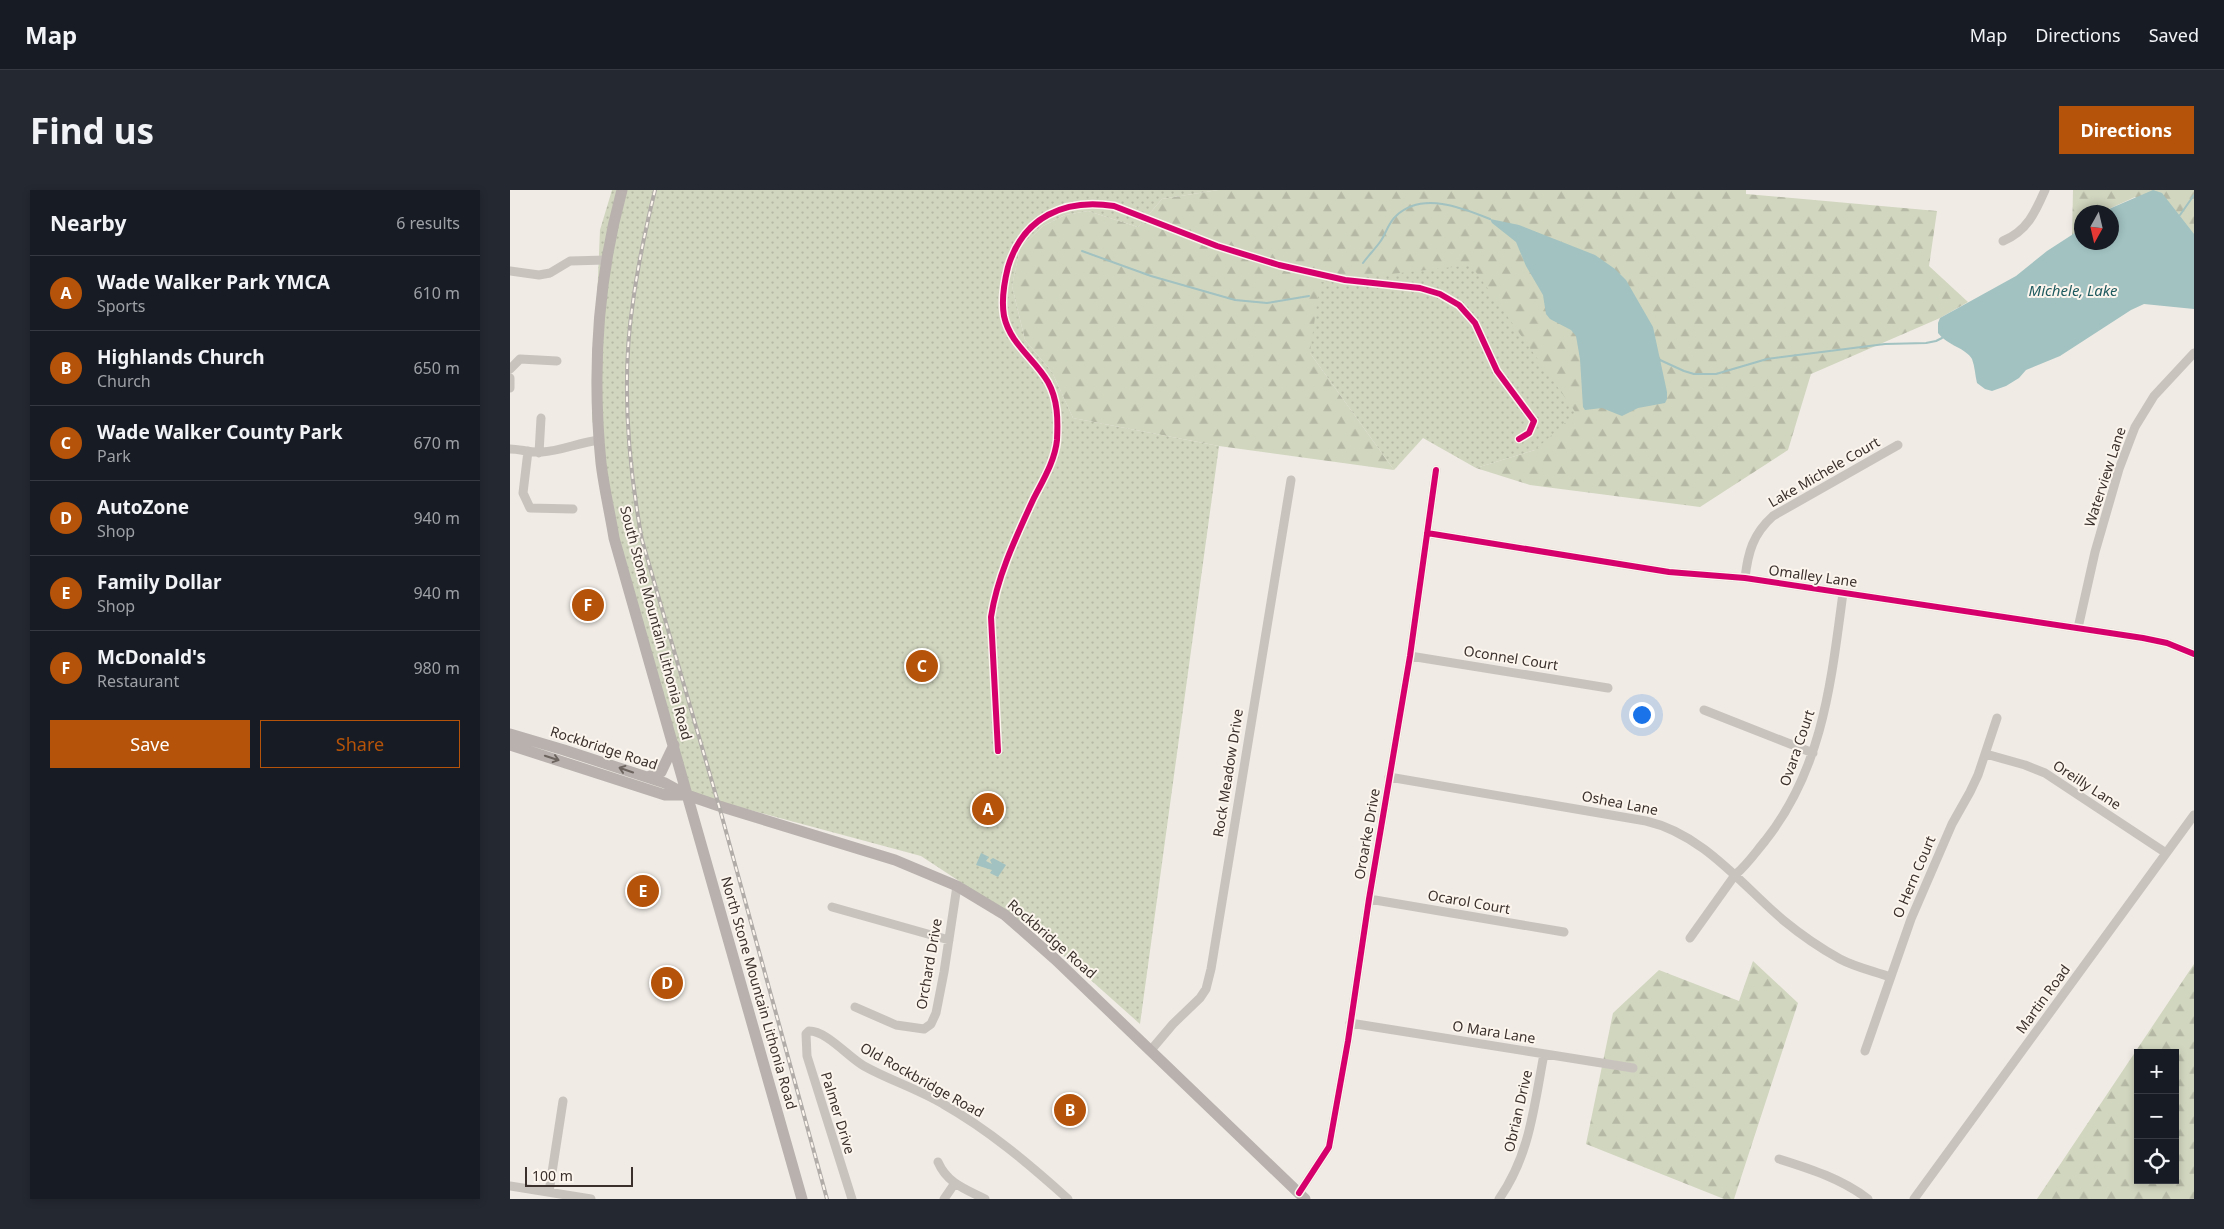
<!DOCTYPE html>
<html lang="en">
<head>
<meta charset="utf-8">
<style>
  :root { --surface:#171b24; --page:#242831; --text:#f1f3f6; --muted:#9ea1a6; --line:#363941; --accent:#b45309 }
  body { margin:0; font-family:"Noto Sans",sans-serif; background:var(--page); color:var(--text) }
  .controls { position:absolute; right:15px; bottom:15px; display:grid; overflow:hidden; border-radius:0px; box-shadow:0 2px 8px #0003 }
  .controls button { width:45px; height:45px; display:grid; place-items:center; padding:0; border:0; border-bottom:1px solid var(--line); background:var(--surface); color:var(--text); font:25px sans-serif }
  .compass { position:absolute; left:1564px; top:15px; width:45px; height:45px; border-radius:50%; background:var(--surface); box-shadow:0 2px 8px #0003; rotate:188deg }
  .scale { position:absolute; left:15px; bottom:12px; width:108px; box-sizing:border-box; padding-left:5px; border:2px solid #3b302b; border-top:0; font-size:14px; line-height:18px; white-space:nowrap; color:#3b302b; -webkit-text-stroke:4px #fbf5ee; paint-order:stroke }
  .you { position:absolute; left:1131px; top:524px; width:18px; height:18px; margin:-12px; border:4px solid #fff; border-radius:50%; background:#1a73e8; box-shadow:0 0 0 8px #1a73e833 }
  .badge { display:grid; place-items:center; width:32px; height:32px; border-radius:50%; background:var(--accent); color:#fff; font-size:16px; font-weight:700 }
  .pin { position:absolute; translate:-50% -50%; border:2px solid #fff; box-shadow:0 1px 5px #0006 }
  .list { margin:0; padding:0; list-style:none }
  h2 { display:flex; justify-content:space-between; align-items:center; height:65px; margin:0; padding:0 20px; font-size:21px }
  h2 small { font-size:16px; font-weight:400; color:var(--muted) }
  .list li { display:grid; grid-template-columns:32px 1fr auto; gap:15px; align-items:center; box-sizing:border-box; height:75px; padding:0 20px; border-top:1px solid var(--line) }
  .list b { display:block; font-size:19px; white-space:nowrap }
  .list p { margin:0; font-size:16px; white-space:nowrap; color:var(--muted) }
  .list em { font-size:16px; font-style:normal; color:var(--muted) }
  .actions { display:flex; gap:10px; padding:15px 20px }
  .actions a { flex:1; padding:11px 0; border:1px solid var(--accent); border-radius:0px; text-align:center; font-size:18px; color:var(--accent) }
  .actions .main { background:var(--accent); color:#fff }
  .icon { flex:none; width:28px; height:28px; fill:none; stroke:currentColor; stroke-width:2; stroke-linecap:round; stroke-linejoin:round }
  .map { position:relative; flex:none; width:1684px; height:1009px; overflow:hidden; border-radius:0px }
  header { display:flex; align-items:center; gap:30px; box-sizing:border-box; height:70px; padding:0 25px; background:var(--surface); border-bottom:1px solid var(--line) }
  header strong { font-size:24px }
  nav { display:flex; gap:28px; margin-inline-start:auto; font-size:18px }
  .intro { display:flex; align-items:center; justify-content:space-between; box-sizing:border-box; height:120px; padding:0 30px }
  h1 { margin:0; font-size:35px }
  .button { padding:12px 22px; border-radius:0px; background:var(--accent); color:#fff; font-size:18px; font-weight:700 }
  main { display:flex; gap:30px; padding:0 30px }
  aside { flex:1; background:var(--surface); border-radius:0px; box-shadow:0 2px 8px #0003 }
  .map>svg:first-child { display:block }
  .forest { fill:url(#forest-firs); fill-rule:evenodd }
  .park { fill:url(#park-dots) }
  .water { fill:#a1c2c1 }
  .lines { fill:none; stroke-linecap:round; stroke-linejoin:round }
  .stream { stroke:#a1c2c1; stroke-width:2 }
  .minor { stroke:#c9c3be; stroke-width:9 }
  .major { stroke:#b8b1ad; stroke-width:11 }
  .rail-casing { stroke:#b1aca8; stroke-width:4 }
  .rail { stroke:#fbf5ee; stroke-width:2; stroke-dasharray:5.5; stroke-linecap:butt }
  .cycleway-casing { stroke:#fbf5ee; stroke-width:9 }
  .cycleway { stroke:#d6006c; stroke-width:6 }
  .oneway { stroke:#6d645f }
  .labels { text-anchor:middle; stroke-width:4; stroke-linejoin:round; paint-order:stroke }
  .street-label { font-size:14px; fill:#3b302b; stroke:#fbf5ee }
  .water-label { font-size:15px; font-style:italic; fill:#1f5a5e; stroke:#fbf5ee }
</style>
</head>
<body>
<header>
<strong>Map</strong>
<nav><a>Map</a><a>Directions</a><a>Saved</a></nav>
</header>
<div class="intro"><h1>Find us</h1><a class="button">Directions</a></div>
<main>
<aside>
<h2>Nearby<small>6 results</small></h2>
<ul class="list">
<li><span class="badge">A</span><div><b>Wade Walker Park YMCA</b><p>Sports</p></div><em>610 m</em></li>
<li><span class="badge">B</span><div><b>Highlands Church</b><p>Church</p></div><em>650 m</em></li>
<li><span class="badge">C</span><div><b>Wade Walker County Park</b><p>Park</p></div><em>670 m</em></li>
<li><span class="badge">D</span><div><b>AutoZone</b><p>Shop</p></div><em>940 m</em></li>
<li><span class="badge">E</span><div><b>Family Dollar</b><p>Shop</p></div><em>940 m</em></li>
<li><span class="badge">F</span><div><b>McDonald's</b><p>Restaurant</p></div><em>980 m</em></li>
</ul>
<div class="actions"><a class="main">Save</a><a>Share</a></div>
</aside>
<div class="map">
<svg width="1684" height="1009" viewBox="0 0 1684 1009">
  <defs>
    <pattern id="forest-firs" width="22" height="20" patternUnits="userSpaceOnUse" patternTransform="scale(1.25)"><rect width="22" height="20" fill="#d1d6bf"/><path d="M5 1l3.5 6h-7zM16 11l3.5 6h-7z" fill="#b4b8a4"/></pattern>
    <pattern id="park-dots" width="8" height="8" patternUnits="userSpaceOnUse" patternTransform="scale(1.25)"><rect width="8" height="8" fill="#d1d6bf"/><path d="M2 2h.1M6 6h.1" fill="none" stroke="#b4b8a4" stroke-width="1.8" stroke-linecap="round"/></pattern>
  </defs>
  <rect width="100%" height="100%" fill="#f0ebe5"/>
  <path class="forest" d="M708 0H1236V4L1427 21 1419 76 1458 112 1430 128 1301 184 1278 260 1190 317 1020 295 966 278 1025 260 800 163 884 280 709 256 563 228 542 182 515 150 502 96 510 58 533 36 555 25 578 21 628 37 652 9Z
    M1563 0H1684V45L1625 7 1592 22H1572L1571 39 1562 47Z
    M1243 771 1288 813 1224 1009H1214L1076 954 1103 823 1149 780 1229 811Z
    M1684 774V1009H1527ZM1628 863H1665V990H1628Z"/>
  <path class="park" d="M102 0H708L652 9 628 37 578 21 555 25 533 36 510 58 502 96 515 150 542 182 563 228 709 256 630 834 528 743 411 666 181 604 112 361 82 229 90 40Z
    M961 75 1066 223 1025 260 966 278 913 248 884 280 800 163 810 92Z"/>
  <path class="water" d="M1643 0 1652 3 1684 44V119L1634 114 1621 120 1550 166 1516 180 1509 188 1496 196 1482 201 1475 199 1467 193C1465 185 1465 177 1462 169 1456 158 1438 156 1428 143V133L1430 128 1506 86 1537 61 1571 39 1572 52H1602V22H1592Z
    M980 29 1009 35 1085 65 1105 79 1116 90 1143 137 1157 202V209L1155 213 1128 218 1112 226 1092 218 1075 220 1073 217 1070 169 1066 146 1061 140 1040 129 1036 124 1033 105 1016 76 1006 52 982 33Z
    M471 663 479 667 476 671 482 674 480 670 483 668 496 675 488 687 480 683 482 680 466 675Z"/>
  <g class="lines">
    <path class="stream" d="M1670 25 1684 5
      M572 61 641 86 725 110 757 113 799 106
      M853 73C858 66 865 59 870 52 876 44 878 33 886 26 912 1 953 18 980 29
      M1150 170 1174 181 1184 184H1206L1257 169 1375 154 1416 153 1426 151 1432 148"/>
    <path class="minor" d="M1493 51C1517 41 1525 23 1535 0
      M0 81 29 85 40 83 60 71 96 70
      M0 179 10 169 47 171
      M0 188V198
      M0 259C10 259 21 263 32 262 51 261 70 252 90 250
      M18 261 13 303 20 318 63 319
      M29 263 31 228
      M917 343 1159 382 1235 388 1633 448 1657 453 1684 464
      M1235 388C1238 362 1243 344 1263 326L1388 255
      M1568 438 1585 362 1609 279 1625 237 1644 206 1684 163
      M900 466 1098 498
      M1194 520 1303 563
      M488 561 481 427C487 387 506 347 523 310 532 292 545 271 547 250 548 230 548 210 538 192 524 168 500 154 494 126 491 109 494 93 498 77 513 27 555 8 604 16L707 56 769 75 835 90 910 98 930 104 949 115 965 133 987 181 1024 231 1019 243 1009 249
      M1476 564 1515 575 1535 583 1656 663
      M879 587 1136 631C1193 644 1231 694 1273 730 1290 744 1310 758 1330 769 1345 777 1363 781 1380 787
      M859 709 1054 742
      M322 717 439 750
      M1180 748 1225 685C1237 675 1245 663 1255 651 1313 578 1321 492 1333 403
      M345 817 386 835 414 839 421 834 426 823 434 782 447 696
      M840 833 1123 878
      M641 860 663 834 690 808 696 799 701 779 781 290
      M1355 861 1401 729 1442 634 1460 602 1468 585 1487 528
      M1269 969C1301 979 1332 989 1358 1009
      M428 972C437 993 455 999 475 1009
      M0 996 81 1009
      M39 1002 53 911
      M789 1003 819 957 838 851 859 709 900 466 926 280
      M342 1009 297 866 296 844 299 841C317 841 338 867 354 876 379 890 408 899 433 914 479 940 519 974 558 1009
      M434 1009 445 993
      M989 1009C1020 965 1024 916 1034 864
      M1404 1009 1684 625"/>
    <path class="major" d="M112 0C88 88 82 182 91 273 94 298 100 323 104 348L292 1009
      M0 544 54 560 155 593 177 605 209 616 385 670 447 696 495 725 545 769 795 1009
      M0 555 155 605H175
      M138 587 151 582 164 555"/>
    <g class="rail-casing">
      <path id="rail" d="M145 0C136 37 128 74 123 112 111 190 118 273 132 350L209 616 317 1009"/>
    </g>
    <use href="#rail" class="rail"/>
    <g class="cycleway-casing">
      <path id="cycleway" d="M917 343 1159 382 1235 388 1633 448 1657 453 1684 464
        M488 561 481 427C487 387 506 347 523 310 532 292 545 271 547 250 548 230 548 210 538 192 524 168 500 154 494 126 491 109 494 93 498 77 513 27 555 8 604 16L707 56 769 75 835 90 910 98 930 104 949 115 965 133 987 181 1024 231 1019 243 1009 249
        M789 1003 819 957 838 851 859 709 900 466 926 280"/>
    </g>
    <use href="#cycleway" class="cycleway"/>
  </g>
  <defs><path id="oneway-shaft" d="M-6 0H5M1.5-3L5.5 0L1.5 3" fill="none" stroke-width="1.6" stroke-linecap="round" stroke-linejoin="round" transform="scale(1.25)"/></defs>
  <g class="oneway">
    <use href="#oneway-shaft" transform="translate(42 568) rotate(18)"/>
    <use href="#oneway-shaft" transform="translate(116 580) rotate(-161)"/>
  </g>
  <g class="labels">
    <g class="street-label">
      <text transform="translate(1314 282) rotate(-30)" y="5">Lake Michele Court</text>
      <text transform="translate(1595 287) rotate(-72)" y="5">Waterview Lane</text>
      <text transform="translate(1303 386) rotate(8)" y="5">Omalley Lane</text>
      <text transform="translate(146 433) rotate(75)" y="5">South Stone Mountain Lithonia Road</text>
      <text transform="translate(1001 468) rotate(9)" y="5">Oconnel Court</text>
      <text transform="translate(94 558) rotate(18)" y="5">Rockbridge Road</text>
      <text transform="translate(1287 558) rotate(-71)" y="5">Ovara Court</text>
      <text transform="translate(718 583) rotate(-81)" y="5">Rock Meadow Drive</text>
      <text transform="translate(1577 595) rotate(33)" y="5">Oreilly Lane</text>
      <text transform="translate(1110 613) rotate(11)" y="5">Oshea Lane</text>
      <text transform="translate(857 644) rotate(-80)" y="5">Oroarke Drive</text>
      <text transform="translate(1404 687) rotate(-67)" y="5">O Hern Court</text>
      <text transform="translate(959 712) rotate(10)" y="5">Ocarol Court</text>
      <text transform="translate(542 749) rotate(41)" y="5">Rockbridge Road</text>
      <text transform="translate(419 774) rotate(-80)" y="5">Orchard Drive</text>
      <text transform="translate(249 803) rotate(74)" y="5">North Stone Mountain Lithonia Road</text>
      <text transform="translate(1533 809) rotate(-54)" y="5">Martin Road</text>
      <text transform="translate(984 842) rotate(9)" y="5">O Mara Lane</text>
      <text transform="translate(412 890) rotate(29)" y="5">Old Rockbridge Road</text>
      <text transform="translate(1008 921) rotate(-77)" y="5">Obrian Drive</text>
      <text transform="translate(328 923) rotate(73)" y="5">Palmer Drive</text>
    </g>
    <g class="water-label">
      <text x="1563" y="106">Michele, Lake</text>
    </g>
  </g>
</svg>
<div class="controls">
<button>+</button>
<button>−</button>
<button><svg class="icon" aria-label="locate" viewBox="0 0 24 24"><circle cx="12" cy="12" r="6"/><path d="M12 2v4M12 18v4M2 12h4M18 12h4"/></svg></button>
</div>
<svg class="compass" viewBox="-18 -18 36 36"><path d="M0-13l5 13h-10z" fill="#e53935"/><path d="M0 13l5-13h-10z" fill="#9ea1a6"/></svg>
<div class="scale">100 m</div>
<div class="you"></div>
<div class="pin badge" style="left:478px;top:619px">A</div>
<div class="pin badge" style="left:560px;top:920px">B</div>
<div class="pin badge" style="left:412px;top:476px">C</div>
<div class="pin badge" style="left:157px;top:793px">D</div>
<div class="pin badge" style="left:133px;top:701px">E</div>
<div class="pin badge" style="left:78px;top:415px">F</div>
</div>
</main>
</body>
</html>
